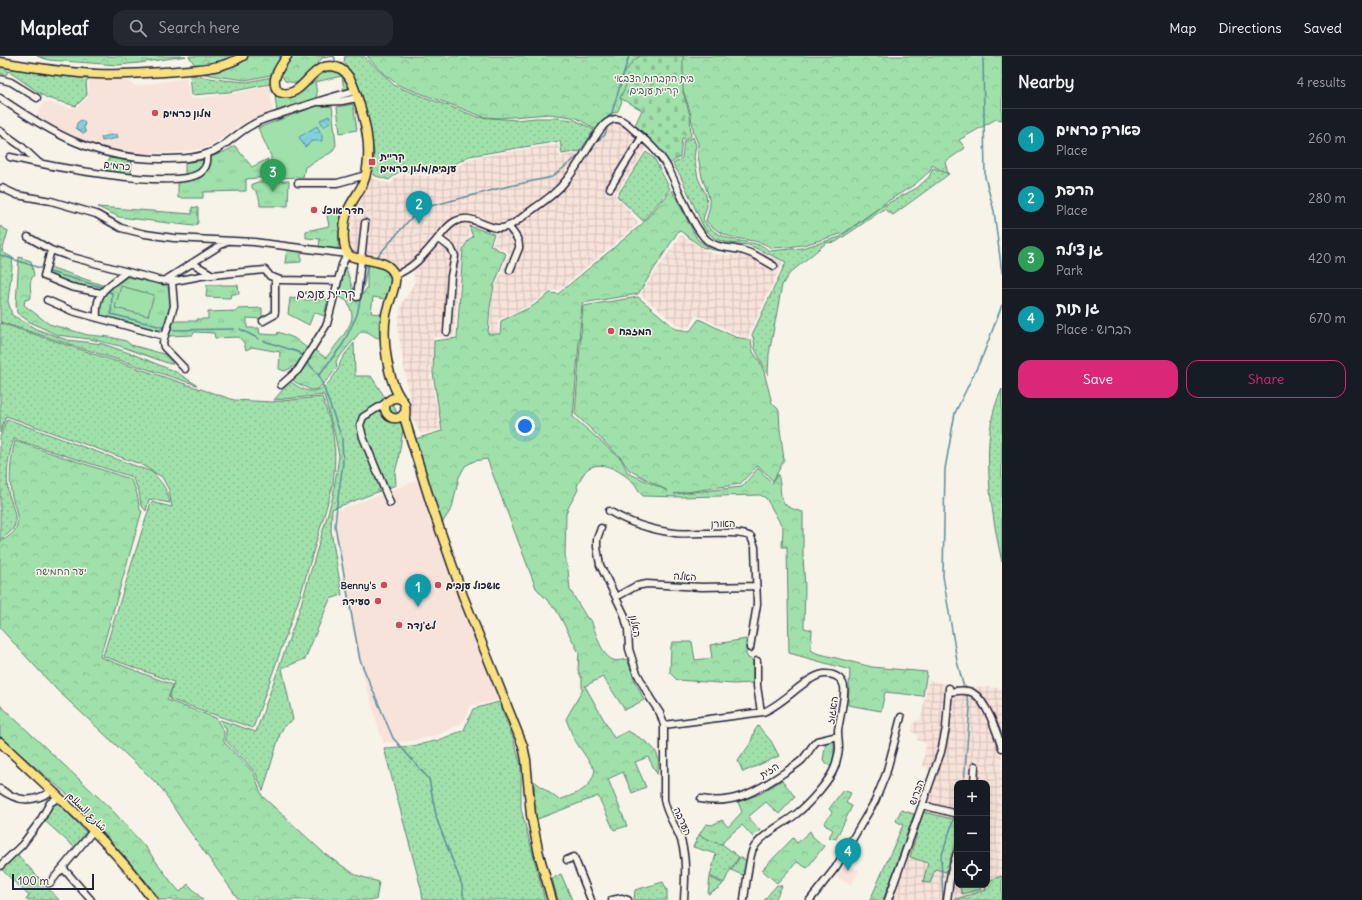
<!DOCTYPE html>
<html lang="en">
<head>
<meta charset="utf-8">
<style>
  :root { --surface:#171b24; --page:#242831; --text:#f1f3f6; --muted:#9ea1a6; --line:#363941; --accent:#db2777 }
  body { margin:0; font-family:Delius,"Playpen Sans Arabic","Playpen Sans Hebrew",sans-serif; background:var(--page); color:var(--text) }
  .controls { position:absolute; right:12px; bottom:12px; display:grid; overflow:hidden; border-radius:8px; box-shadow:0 2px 6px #0003 }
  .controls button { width:36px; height:36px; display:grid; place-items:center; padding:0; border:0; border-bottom:1px solid var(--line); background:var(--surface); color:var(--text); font:20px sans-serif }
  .scale { position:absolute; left:12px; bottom:10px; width:82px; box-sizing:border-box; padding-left:4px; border:2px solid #22223b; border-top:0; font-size:11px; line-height:14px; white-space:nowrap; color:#22223b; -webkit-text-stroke:3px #f7f3e8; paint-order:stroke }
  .you { position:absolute; left:525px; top:370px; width:14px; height:14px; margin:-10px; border:3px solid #fff; border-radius:50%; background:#1a73e8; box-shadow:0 0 0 6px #1a73e833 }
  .badge { display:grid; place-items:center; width:26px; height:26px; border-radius:50%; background:var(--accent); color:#fff; font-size:13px; font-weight:700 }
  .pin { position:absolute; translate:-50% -33px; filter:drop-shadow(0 1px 2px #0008) }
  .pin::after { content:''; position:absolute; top:21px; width:14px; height:12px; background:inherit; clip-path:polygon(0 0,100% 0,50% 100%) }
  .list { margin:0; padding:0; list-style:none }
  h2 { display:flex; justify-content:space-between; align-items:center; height:52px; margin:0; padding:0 16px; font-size:17px }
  h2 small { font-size:13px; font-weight:400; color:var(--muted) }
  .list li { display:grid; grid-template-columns:26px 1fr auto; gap:12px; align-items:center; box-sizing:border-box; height:60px; padding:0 16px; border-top:1px solid var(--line) }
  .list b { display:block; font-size:15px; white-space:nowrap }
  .list p { margin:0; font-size:13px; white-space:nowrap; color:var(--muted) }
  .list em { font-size:13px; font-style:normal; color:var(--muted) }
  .actions { display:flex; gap:8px; padding:12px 16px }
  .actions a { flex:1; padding:9px 0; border:1px solid var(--accent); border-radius:12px; text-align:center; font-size:14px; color:var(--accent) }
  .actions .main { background:var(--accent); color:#fff }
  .icon { flex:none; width:22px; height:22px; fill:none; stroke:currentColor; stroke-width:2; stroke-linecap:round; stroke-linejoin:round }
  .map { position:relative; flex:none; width:1002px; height:844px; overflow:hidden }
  header { display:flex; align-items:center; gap:24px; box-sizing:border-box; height:56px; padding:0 20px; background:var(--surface); border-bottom:1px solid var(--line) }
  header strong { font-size:19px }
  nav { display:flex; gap:22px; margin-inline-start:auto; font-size:14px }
  .search { width:280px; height:36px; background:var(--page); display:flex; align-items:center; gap:10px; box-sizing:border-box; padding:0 14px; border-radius:12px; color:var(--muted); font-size:15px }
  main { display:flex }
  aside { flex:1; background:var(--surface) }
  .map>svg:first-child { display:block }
  .built { fill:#f8e3da }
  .industrial { fill:url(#industrial-grid); fill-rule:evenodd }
  .grass { fill:url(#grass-dots); stroke:#618273 }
  .forest { fill:url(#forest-crowns); stroke:#618273 }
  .cemetery { fill:url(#cemetery-stones); stroke:#618273 }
  .park { fill:url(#park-tufts); stroke:#618273 }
  .pitch { fill:#a0e1ab; stroke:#618273 }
  .water { fill:url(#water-waves); stroke:#5c8c9c }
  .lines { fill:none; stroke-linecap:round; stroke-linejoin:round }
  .stream { stroke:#5c8c9c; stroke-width:1.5 }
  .minor-casing { stroke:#22223b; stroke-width:9 }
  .major-casing { stroke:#22223b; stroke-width:11 }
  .minor { stroke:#f7f3e8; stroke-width:6 }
  .major { stroke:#fae180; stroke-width:8 }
  .poi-dot { fill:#d1495b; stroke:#f7f3e8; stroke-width:1.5 }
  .labels { text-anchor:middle; stroke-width:3; stroke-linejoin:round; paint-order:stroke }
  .park-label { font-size:10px; fill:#425257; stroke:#f7f3e8 }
  .poi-label { font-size:10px; font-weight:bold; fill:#22223b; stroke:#f7f3e8; text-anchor:start }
  .street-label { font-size:10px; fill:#22223b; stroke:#f7f3e8 }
  .quarter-label { font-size:12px; fill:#22223b; stroke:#f7f3e8 }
</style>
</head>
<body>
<header>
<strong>Mapleaf</strong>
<div class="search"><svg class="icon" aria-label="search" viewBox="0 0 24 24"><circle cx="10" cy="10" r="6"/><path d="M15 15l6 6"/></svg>Search here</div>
<nav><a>Map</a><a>Directions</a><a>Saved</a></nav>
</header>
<main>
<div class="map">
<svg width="1002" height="844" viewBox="0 0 1002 844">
  <defs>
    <pattern id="industrial-grid" width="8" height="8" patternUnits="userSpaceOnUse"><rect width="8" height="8" fill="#f8e3da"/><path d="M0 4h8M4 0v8" fill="none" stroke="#d4c2bc"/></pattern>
    <pattern id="grass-dots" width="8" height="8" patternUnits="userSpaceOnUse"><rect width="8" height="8" fill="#a0e1ab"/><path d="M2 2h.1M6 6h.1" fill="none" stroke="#8ac194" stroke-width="1.8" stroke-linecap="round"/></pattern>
    <pattern id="forest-crowns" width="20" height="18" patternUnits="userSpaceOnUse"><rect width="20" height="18" fill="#a0e1ab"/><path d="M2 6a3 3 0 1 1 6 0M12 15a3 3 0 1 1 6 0" fill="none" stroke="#8ac194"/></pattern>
    <pattern id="cemetery-stones" width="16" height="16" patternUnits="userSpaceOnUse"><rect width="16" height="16" fill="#a0e1ab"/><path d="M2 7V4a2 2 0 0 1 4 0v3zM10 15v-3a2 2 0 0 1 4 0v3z" fill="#8ac194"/></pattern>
    <pattern id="park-tufts" width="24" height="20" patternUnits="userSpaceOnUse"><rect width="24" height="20" fill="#a0e1ab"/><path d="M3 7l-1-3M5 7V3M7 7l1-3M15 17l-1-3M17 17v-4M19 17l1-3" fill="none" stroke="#8ac194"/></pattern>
    <pattern id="water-waves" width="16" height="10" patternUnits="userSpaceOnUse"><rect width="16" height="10" fill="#82d2dc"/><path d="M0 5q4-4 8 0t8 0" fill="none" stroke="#70b4be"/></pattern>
  </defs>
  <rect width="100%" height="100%" fill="#f7f3e8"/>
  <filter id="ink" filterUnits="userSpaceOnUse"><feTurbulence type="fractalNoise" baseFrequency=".025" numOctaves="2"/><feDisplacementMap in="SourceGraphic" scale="8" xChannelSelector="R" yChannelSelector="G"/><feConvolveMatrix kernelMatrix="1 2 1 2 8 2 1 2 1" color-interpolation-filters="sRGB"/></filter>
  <g filter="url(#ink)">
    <path class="built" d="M93 21 120 22 136 30 186 22 190 43 236 37 269 30 273 57 247 65 238 70 216 87 205 92 182 96 151 97 150 100 125 97 81 85 62 76 37 60 44 45 69 52 77 51 88 41 89 27Z
      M418 424 465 560 500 644 470 650 467 659 462 667 438 679 412 685 383 687 359 605 335 480 333 456Z
      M839 810H853L859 815 851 829 834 820Z"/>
    <path class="industrial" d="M611 55 635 69 652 85 677 122 703 176 713 183 726 188 750 192 783 206 747 283 696 259 690 271 684 272 673 266 640 238 681 179 706 195 714 198 738 199 739 197 706 188 697 180 664 112 647 91 615 139 639 167 559 234 549 236 530 249 498 264V277L490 276 492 244 495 232 510 197 492 188 497 177 467 168 469 180 461 195 454 280 434 281 431 319 440 373 421 378 413 365 398 275V264L402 248 415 226 413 215 398 211 393 207 356 197 352 194 350 189 353 150 366 131 371 122 390 128 396 121 404 118 438 121 472 102 558 88 560 101 581 96Z
      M928 624 948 629 1002 632V844H884L930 715 923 709 926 687 917 684V678L912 676 914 666 921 663ZM957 727H987V829H957Z"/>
    <path class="grass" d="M345 0H364L395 30 478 61 516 64 536 62H555L575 64 594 74 580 95 562 98 560 85 469 100 439 117 405 115 397 117 389 124 373 119 374 97 362 39 356 24 344 6Z
      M0 10 36 16 89 22 86 26 87 39 76 50 47 42 8 15 6 19 0 17Z
      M190 19 223 24 247 26 272 21 270 28 229 36 192 39Z
      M693 81 696 89 694 101 698 122 706 139 707 150 703 163C714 181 730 183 750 187 758 188 763 189 769 195L802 192 840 181 879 152 917 132 929 121 933 112 949 118 893 159 884 153 836 186 826 187 790 217 782 229 769 298 768 319 755 293 754 284 752 279 786 206 749 189 730 187 715 183 704 172 680 119 673 108 682 102 684 84H688Z
      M646 96 654 102 670 133 643 165 617 140Z
      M0 170 8 175 2 196 13 202 8 245 12 259 36 273 67 284 103 288 135 299 176 316 197 329 0 266Z
      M0 267 234 344 272 346 322 341C327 356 333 372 334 388 336 401 334 415 333 429L300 540 253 672 169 643 174 626 103 600 151 446 172 451 169 434 162 421 140 408 6 360 0 377Z
      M354 287 355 320H371L384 340 393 347 403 373 398 405 395 416 396 429 332 453 331 475 342 539 330 543 305 603 282 612 293 664 284 670 280 678 263 735 256 717 226 685V673L220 664 256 676 300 552 333 440 339 400 335 380 324 339 274 344 290 325C312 343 325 336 338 313 340 311 339 308 341 305 344 298 350 293 354 287Z
      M1002 333V506C991 457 978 379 1002 333Z
      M7 363 152 416C162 427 167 432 170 447L149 443 146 455 141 449 139 435 132 421 14 383C8 399 6 418 8 435 10 445 17 458 15 468 13 476 6 479 0 484V381Z
      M499 646 513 682 521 710V753L545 844H423L421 832 384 692 413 690 439 684 464 674 473 653Z
      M758 670 771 685 779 700 743 716 738 705 750 688 755 674Z
      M55 748H59L86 776 75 792 45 765C50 759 49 753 55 748Z
      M901 754 914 758 892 821 883 844H870L903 769 896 765Z
      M923 756 957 764V783L946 816 935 813 930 827 923 826 928 807 910 801Z
      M699 779 717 787 722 788 739 801 730 814 724 827 710 820 716 798 693 791Z
      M17 798 59 844H26L29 840 1 813Z
      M1002 820V844H952L986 834 984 829H987V825Z
      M663 826 667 834V844H634L635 834Z
      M777 829 782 830 775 844H764Z"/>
    <path class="forest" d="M37 0H186L139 7 118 9 49 4Z
      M189 0H334L322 2 306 22 296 27 285 25 280 17 246 24 222 21 200 17Z
      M367 0H646L620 42 622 45 618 55 609 59 606 65 598 75 577 62 565 60 549 58 499 62 484 61 398 29 383 17Z
      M682 0H1002V64L996 63 959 84 965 92 945 106 948 118 932 109 930 115 914 129 888 145 844 177 807 188 789 191 771 192C762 185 752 185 741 183 727 181 715 175 706 165L710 150 708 138 702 121 698 100V87L694 78 690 55 679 22Z
      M672 134 697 183 708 191 737 196 714 194 702 191 679 174 638 238 582 247 573 361 621 403 628 417 668 435 629 414 621 402 575 358 583 250 638 241 676 273 690 275 699 263 735 281 751 284 753 296 760 306 764 316 772 347 779 354 780 373 784 404 773 425 758 409 740 428 674 438 742 431 758 412 772 427 778 418C784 441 774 449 803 456V500L805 531 804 567V572L812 574 811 594 816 597 872 611 927 616 923 640 885 636 881 655 848 649 850 614 789 597 787 491H782L783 472 766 442 760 439 680 441 643 440C638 436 637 429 632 425 621 416 604 404 589 412 583 416 580 425 577 430L578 434 569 450 566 457 565 499 568 514 570 534 587 562 591 564C595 574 601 598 611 603 616 606 622 604 627 603L635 625 644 644 625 654 603 621 585 630 614 682 628 675C638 681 656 689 658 702 659 707 658 713 657 718L648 701 635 706 646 731 632 737 623 716 608 723 627 770 614 774 598 740 535 764 534 725 559 744C577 737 590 735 595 714L574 683 566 663 582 635V623L578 614 579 597 557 555 536 532 487 403 474 405 465 410 459 421 452 452 442 467 415 383 442 375 433 317 434 285 457 282 463 193 469 183 473 181 469 170 494 178 490 189 506 198 494 230 490 251 488 278H500L501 265 533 250 550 237 558 238 641 169Z
      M98 151 192 158V151L198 152V167L194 170 119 161Z
      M339 153 341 155 338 193 319 191 320 183 306 182V175L329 170 327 160Z
      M19 201 31 205 34 219C28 226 31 232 31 240L29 243 25 244 24 249 49 268 88 279 110 281 126 285 131 289 164 298 173 308H170L120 290 90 283 57 279 30 266 17 257 16 248Z
      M367 209C396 208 394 222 385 243L373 241 371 257 381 258 379 267 380 282C372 282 372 275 361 275L336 305 337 311 329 322 318 333 311 334 295 326 292 323 302 314 315 294 326 302C333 292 352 272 352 260 352 255 349 250 347 245L339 241 344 213 346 212C347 215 352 230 352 232 353 236 352 238 354 242H360L367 232Z
      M15 385 130 423C137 432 138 443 140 454L142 455 100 601 173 629 167 644 216 662 224 676V686L254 717 262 740 326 799 356 819 379 826 376 844H239L183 766 162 733 146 717 56 633 0 572V486C6 482 13 479 16 472 21 461 12 446 11 435 9 419 11 401 15 385Z
      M746 583V598L748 602 753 604V627L734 628 677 624 670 617 671 590 673 586H692L695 604 712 602 710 589Z
      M0 649 113 755 146 792 172 827 180 836 188 828 203 844H160L145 824 128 808 82 751 0 681Z
      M843 734 851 737 846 747 852 750 836 783 829 781 833 774 824 768 832 756 829 753Z
      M810 775 813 781 824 790 807 812 797 806 777 827 762 814 793 782 797 787Z
      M740 801 748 806 745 820 731 814Z
      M561 818 572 844H558L552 822Z
      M710 821 723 828 719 832 708 838Z"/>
    <path class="cemetery" d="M640 0H683V36L690 59 691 80 688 82H682L680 101 668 109 652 85 635 69 642 54 620 42 626 29 620 23 634 4Z"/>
    <path class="park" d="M326 14C339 15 345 21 350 32L344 34 342 20 315 26 317 38 316 42 277 56 275 40 290 41 297 38 321 16Z
      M235 90 252 111 268 103 267 121 246 123V135L203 136V142H178V126C197 123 206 121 211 101L224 96Z
      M109 102 132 105 131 119 107 116Z
      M203 104C205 114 193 117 185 120V106Z
      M289 125 288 150H260C260 142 258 136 252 132V128L258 126Z
      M287 193 301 195V206L285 207Z
      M50 211 105 230 100 235 78 231 47 219Z
      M127 221 166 229C176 240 168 259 165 271L159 274 100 259C96 242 111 225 127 221Z
      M207 229H238L239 238H231L230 242 206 241Z
      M290 242 307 244 328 243 324 260 314 256 309 269 288 258Z
      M262 252V263L247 262V272H259L260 278 277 279 278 276 294 282 307 292 297 309 285 315 279 313 280 296 252 291 246 294 244 287 239 281 215 282 214 277 194 276 193 279 169 280 174 265H197V263H208V256L236 255 237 253Z
      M833 684 834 686V700L831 711 823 704 826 686Z
      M782 724 795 741 779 758 766 746 748 761 760 774 753 781 742 769 727 781 722 788 717 787 699 779 706 768 712 769 722 764 728 771 742 756 738 746 760 738Z"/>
    <path class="pitch" d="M353 48 357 74 340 77 337 51Z
      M316 50H332L336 89 332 96 305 111 303 121 271 122V100L258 72Z
      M121 230 154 239 148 260 115 252Z
      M959 829H980L981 833 962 838Z"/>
    <path class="water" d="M329 60 331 65 324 71 320 64Z
      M81 64 85 67 84 72 86 77H83L76 72 77 67Z
      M317 70 322 79V85H312L305 91 299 81Z
      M117 78 118 82 102 85 101 81Z"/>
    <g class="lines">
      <path class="stream" d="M334 0 336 7
        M983 0 985 121 994 155 1002 217
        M610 63 629 0
        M594 87 605 79 608 69
        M369 123 370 120 372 99
        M350 161 358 144
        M0 199 43 213
        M376 202 419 153 505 131 552 121 582 97
        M367 212 371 208
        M50 216 102 231
        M109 236 112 237 111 258 162 271
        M240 273 259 283
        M169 274 234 273
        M264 285 298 296 304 302
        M306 305 319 319 342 382 343 407 337 449 335 470 360 604 393 682 429 723 437 764 462 829 464 844
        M319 319 343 288 357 259 367 212 363 208
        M964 632 957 605 943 520 945 413 955 357 983 299 1002 249
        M964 727 970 652 966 637
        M943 844 941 802 955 759"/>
      <g class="minor-casing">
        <path id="minor" d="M0 23 11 26 37 42
          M0 42C53 78 95 103 161 103 177 103 194 103 209 97 226 91 236 77 252 69 261 63 273 61 283 57 307 49 330 41 355 35
          M321 46 342 45 357 42
          M0 75 21 90 39 107
          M10 101C44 109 173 135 200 117 207 112 208 105 207 98
          M298 127H337L366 119
          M2 132 17 139 51 145 96 158 121 172 145 178 174 182 254 186 347 198 342 209 327 268 298 314 281 329
          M610 132 642 81
          M508 170C513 177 520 183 519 192L510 214
          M28 181 51 194 68 200 158 224 175 225 201 220 265 214 270 220 280 224 338 225
          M438 182 451 192 455 200 451 220 447 276
          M51 194 44 220 71 231 101 237
          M192 207 213 219
          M395 219C415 212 427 195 440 180 445 174 449 168 456 165 473 156 488 177 506 171 514 169 522 161 529 156 543 146 557 137 568 122 581 106 590 86 604 69 617 57 624 65 635 75 649 87 662 99 670 116 679 133 693 172 707 184 717 193 731 191 744 195 755 198 765 205 774 210
          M164 225 227 185
          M172 225 174 250 163 286 164 291 185 313
          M357 241 365 167
          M47 244 72 255 164 280
          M97 262C95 234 107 232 126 216
          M263 265 274 259 275 256V223
          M387 346 363 361 360 369 363 381 390 447
          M609 455C629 467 652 474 675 477 692 479 740 473 751 481L755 491 757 548 750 592
          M601 472 597 483V491L600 509 624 558 628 573 629 593 636 615 650 642 660 657 664 669V743C666 758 676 770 681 784 687 804 685 824 684 844
          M616 541 636 530 647 528 702 531 756 530
          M757 605V630L761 656
          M949 636C957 635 966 633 973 637 987 645 997 677 1002 692
          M664 669 763 656C783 649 806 620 824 618 837 617 846 625 844 638 843 650 840 662 838 674 838 680 839 686 839 692 839 697 837 702 836 707 833 722 808 749 795 759 782 769 762 778 753 793 750 799 745 836 744 844
          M974 727 975 710
          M0 733C18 746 33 747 52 735
          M701 743C730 749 753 737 776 722 785 716 794 711 802 704 808 698 811 690 817 685L838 680
          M922 749 957 758
          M567 804 574 801 591 844
          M0 810 22 789 40 765 50 747 59 741
          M63 812 91 844
          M50 827 93 775
          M612 844 622 842 628 844
          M810 844 836 811 875 745 886 718 901 661
          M888 844 941 696 946 672 949 632
          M947 844 951 816 957 797"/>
      </g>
      <g class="major-casing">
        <path id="major" d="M287 0C281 10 268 25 279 36 304 46 311 0 339 12 351 18 354 32 358 43 365 65 371 89 367 112 365 132 355 138 348 154 344 164 340 192 350 200 362 205 381 203 390 212 394 216 396 221 395 226 394 237 388 247 386 259 382 282 387 325 402 344
          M0 6C32 11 64 17 97 18 123 19 149 17 176 15 199 13 223 13 243 0
          M405 356C397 370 379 358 387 346 389 344 392 342 395 342 409 342 405 356 405 364L431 448 463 540 523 690 526 704 531 759 539 798 552 844
          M0 686C53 736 110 785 153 844"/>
      </g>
      <use href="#minor" class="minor"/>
      <use href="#major" class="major"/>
    </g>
  </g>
  <g class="poi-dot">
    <circle cx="155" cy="57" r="4"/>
    <rect x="368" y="102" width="8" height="8" rx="2"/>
    <circle cx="314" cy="154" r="4"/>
    <circle cx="611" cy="275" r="4"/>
    <circle cx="384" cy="529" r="4"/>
    <circle cx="438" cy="529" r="4"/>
    <circle cx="378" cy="545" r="4"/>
    <circle cx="399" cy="569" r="4"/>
  </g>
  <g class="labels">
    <g class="park-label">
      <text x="654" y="26">בית הקברות הצבאי<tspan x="654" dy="12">קריית ענבים</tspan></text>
      <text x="61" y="519">יער החמישה</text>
    </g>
    <g class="poi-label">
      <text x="163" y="61">מלון כרמים</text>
      <text x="380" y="104">קריית<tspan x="380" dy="12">ענבים/מלון כרמים</tspan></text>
      <text x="322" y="158">חדר אוכל</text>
      <text x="619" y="279">המזבח</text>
      <text x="376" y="533" text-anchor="end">Benny's</text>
      <text x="446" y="533">אשכול ענבים</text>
      <text x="370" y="549" text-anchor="end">סעידה</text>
      <text x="407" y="573">לג'נדה</text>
    </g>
    <g class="street-label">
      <text transform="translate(117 109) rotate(6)" y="4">כרמים</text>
      <text transform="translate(723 467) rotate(-1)" y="4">האורן</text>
      <text transform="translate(685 520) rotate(4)" y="4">האלה</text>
      <text transform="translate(636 570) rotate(80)" y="4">האלון</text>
      <text transform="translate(832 654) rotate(-81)" y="4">האגוז</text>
      <text transform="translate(769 714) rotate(-32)" y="4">הזית</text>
      <text transform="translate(916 736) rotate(-70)" y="4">הברוש</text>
      <text transform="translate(87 755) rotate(45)" y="4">شارع السلام</text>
      <text transform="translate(683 765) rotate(66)" y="4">הערבה</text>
    </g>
    <g class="quarter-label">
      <text x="326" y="242">קריית ענבים</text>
    </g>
  </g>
</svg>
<div class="controls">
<button>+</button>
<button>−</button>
<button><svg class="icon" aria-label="locate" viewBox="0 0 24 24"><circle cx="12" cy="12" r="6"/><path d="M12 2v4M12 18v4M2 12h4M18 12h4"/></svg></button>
</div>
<div class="scale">100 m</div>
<div class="you"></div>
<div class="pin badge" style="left:418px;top:551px;background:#0f9aa8">1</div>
<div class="pin badge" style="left:419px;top:168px;background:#0f9aa8">2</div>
<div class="pin badge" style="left:273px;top:136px;background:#2e9e5b">3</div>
<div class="pin badge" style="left:848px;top:815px;background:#0f9aa8">4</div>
</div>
<aside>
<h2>Nearby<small>4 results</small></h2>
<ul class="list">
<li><span class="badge" style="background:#0f9aa8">1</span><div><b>פארק כרמים</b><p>Place</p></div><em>260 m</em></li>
<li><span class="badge" style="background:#0f9aa8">2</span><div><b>הרפת</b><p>Place</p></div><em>280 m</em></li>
<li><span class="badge" style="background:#2e9e5b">3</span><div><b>גן צילה</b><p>Park</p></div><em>420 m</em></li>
<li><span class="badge" style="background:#0f9aa8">4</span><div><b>גן תות</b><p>Place · הברוש</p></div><em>670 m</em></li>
</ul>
<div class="actions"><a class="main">Save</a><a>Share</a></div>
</aside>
</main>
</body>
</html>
